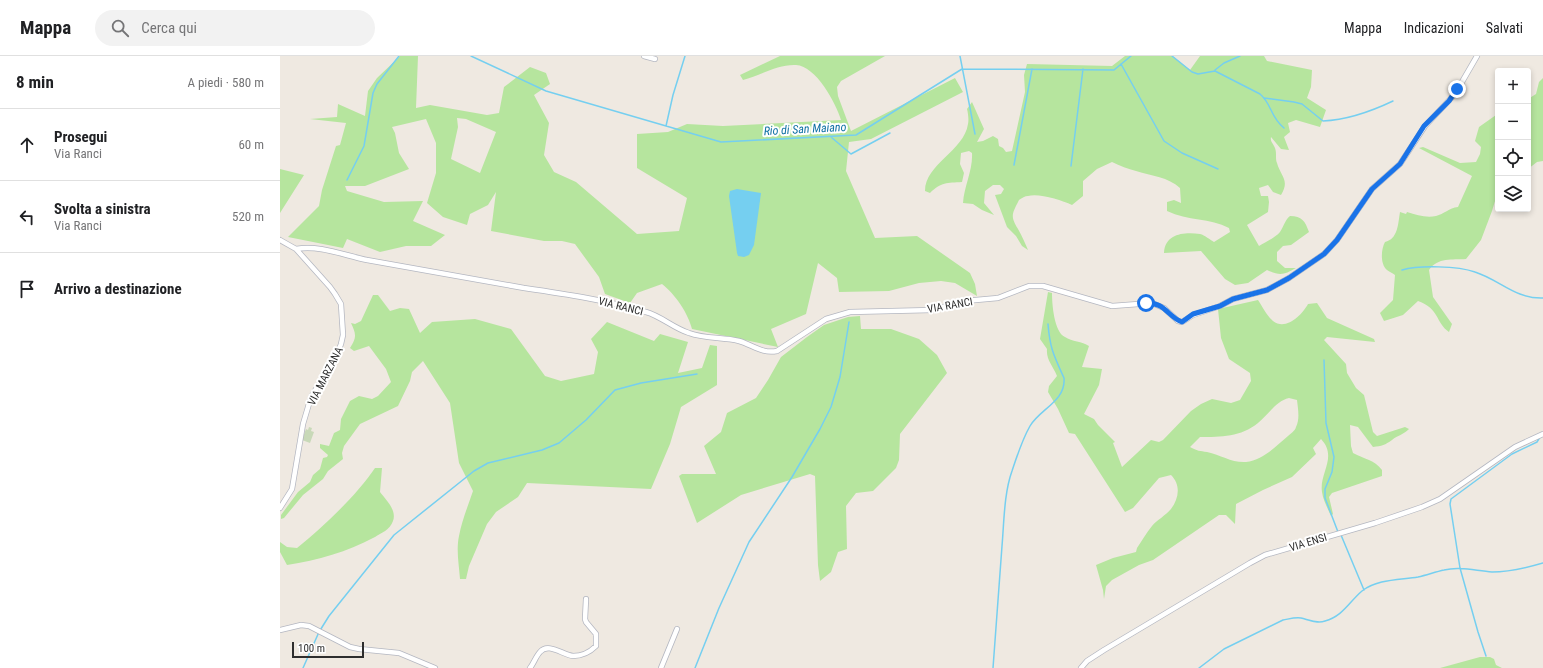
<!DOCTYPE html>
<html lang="it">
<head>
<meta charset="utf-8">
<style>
  :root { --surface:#fff; --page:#f2f2f2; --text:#202124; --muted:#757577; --line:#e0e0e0 }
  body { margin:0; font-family:"Roboto Condensed",sans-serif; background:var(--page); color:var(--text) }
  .controls { position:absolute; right:12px; top:12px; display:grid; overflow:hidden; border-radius:4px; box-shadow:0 2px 6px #0003 }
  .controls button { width:36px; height:36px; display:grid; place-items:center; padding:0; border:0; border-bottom:1px solid var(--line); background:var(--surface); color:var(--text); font:20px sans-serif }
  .scale { position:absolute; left:12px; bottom:10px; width:72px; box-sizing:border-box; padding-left:4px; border:2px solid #2e2e2e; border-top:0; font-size:11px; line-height:14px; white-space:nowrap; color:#2e2e2e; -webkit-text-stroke:3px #fff; paint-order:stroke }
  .stop { position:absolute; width:12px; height:12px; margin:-9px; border:3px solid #1a73e8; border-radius:50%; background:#fff }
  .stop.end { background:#1a73e8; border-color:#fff; box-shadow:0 1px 4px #0008 }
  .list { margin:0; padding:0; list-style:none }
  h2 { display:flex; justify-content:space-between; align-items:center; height:52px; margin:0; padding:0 16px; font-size:17px }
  h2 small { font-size:13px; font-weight:400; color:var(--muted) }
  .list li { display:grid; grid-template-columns:26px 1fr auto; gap:12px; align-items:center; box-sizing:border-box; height:72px; padding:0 16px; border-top:1px solid var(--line) }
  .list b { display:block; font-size:15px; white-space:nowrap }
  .list p { margin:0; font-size:13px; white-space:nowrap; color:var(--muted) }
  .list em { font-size:13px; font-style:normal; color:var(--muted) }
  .icon { flex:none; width:22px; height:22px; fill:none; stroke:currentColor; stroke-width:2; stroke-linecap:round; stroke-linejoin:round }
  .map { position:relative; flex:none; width:1263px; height:612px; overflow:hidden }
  header { display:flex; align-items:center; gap:24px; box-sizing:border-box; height:56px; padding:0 20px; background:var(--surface); border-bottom:1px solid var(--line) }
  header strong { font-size:19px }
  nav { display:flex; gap:22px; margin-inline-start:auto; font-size:14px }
  .search { width:280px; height:36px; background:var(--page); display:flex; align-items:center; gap:10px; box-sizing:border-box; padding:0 14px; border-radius:22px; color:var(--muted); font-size:15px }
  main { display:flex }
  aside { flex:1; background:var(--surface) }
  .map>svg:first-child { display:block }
  .green { fill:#b6e59e; fill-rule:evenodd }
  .cemetery { fill:#c8d9b8 }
  .water { fill:#75cff0 }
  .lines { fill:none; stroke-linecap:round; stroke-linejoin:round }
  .stream { stroke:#75cff0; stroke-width:1.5 }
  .street-casing { stroke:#b4b7c1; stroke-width:6 }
  .street { stroke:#fff; stroke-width:4.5 }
  .route { stroke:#1a73e8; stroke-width:5 }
  .labels { text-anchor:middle; stroke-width:4; stroke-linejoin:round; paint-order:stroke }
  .street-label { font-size:11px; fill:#2e2e2e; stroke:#fff }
  .water-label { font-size:12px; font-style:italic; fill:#0d6fa3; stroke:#fff }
</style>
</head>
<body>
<header>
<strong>Mappa</strong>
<div class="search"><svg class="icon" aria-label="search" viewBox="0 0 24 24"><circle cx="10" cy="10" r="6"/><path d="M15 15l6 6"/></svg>Cerca qui</div>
<nav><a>Mappa</a><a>Indicazioni</a><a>Salvati</a></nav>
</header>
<main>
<aside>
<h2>8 min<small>A piedi · 580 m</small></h2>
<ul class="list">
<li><svg class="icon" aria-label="ahead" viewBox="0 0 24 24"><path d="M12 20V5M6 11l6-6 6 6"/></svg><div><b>Prosegui</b><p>Via Ranci</p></div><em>60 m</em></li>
<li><svg class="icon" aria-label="left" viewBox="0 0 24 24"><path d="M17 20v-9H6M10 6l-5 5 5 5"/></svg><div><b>Svolta a sinistra</b><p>Via Ranci</p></div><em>520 m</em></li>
<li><svg class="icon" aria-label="arrive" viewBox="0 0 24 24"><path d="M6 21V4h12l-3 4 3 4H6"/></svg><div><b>Arrivo a destinazione</b></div></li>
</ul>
</aside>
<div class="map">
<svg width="1263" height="612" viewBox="0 0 1263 612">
  <rect width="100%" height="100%" fill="#efe9e1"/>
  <path class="green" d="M120 0H138L136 52 150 49 207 59 219 57 224 31 250 11 266 17 270 28 254 39 269 67 264 99 274 116 296 126 357 178 399 175 407 142 357 112V78L388 76 407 68 443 70 561 64C556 47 536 10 516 9 498 8 479 20 463 24L460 19 500 0H605L561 25 557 31 558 40 571 75 675 22 683 36 591 83 569 86 566 115 595 182 637 180 690 217 695 228 697 240 675 227 661 225 639 227 609 235 559 236 557 222 538 207 526 258 491 273 498 291 412 273C408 257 395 238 382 228L357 237 350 247 325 238 319 221 295 188 282 185H264L211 175 216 136 208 149 190 158 187 169 163 161 147 147 156 117V87L146 63 112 71 115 77 119 97 129 113 85 130H65L67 135 104 146 143 145 133 165 165 179 151 190H126L100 196 67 183 63 192 8 181 39 150 42 134 56 90 60 89 66 67 30 63 57 61 58 48 85 60 88 35 97 22ZM177 62 186 63 216 76 200 117 171 103 178 71Z
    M845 0H892L910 14 920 0H984L987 5 1032 14 1031 31 1027 42 1046 54 1040 71 1016 64 1008 67 1010 76 1004 81 1009 94 1001 93 991 81C990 86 993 87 995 92 997 97 995 103 997 107 1001 121 1010 124 1001 139L993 136 988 129 979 132 981 140H988L989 146 988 156 967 169 979 190C985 186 995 182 1000 176 1004 170 1005 164 1010 160 1022 160 1025 165 1029 176L1011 189 1003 190 997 196V205L1005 212H1016C1004 219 1000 220 987 214L968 227 955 229 945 223 921 195 884 197C885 177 905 176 920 178 925 179 930 184 934 186L950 176 949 172C930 162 908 165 887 155V146L894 144 901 147 900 132C888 121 872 120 856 115 848 113 840 110 832 106L817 113 803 125V140L792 149C781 144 759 137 748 140 745 140 742 142 739 144 732 158 730 160 738 173 742 180 745 187 748 194L742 190 736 180 727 171 715 139 721 138 724 133 720 129H713L705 135 704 147 714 159 702 154 693 148 683 147C684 130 693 114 692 97L689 95 681 97 680 108 684 117 682 126C667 127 661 126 650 137L645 135C645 108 684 95 688 68 689 64 688 57 687 53L692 46 704 73 697 86 703 85 713 80 718 83 719 90 723 92 726 96 732 95 745 36 744 19 747 8 832 10Z
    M1263 22V105L1257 106 1248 113V43L1256 38 1259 26Z
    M1218 51V135L1212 155 1201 184 1186 203C1172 204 1158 201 1149 214L1153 241 1172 268 1169 276C1155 266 1160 253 1138 245L1123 259 1104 265 1100 257 1113 244 1115 219C1113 217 1109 216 1107 214 1100 208 1101 193 1105 186 1118 183 1118 168 1120 156L1126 158 1127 156C1137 159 1146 162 1156 160 1164 158 1169 152 1178 151L1192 120 1139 92 1143 91 1180 107 1196 106 1200 98 1201 91 1195 85 1199 71 1216 59Z
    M0 113 24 119 0 157Z
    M768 236 772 237C772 248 774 276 785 281 792 286 802 285 809 290L802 311 822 313 819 329 804 358 814 363 818 369 835 386 833 387 842 411 871 384 879 386 883 384 911 355 921 348 932 343 951 347 960 344 971 325 970 317 949 303 941 282 938 253 978 244C982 250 987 260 993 265 1006 275 1022 259 1028 248L1037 247 1047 262 1094 283 1095 286 1047 281 1044 284 1066 308 1067 317 1076 332 1084 339 1093 376 1097 380 1125 371 1129 373C1123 379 1118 379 1112 384 1105 389 1102 390 1093 391L1078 371 1070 369 1071 390 1073 397C1084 403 1095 404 1102 414V420L1052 437 1049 441 1053 458 1051 460C1048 453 1043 444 1042 436 1039 417 1058 401 1041 383L1033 392 1036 398 1012 421 983 434 956 448 955 468 946 459H939L873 504 859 509 832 524 826 530 824 543 823 534 816 509 833 502 856 496 857 492C862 485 866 477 872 470 877 464 885 460 891 453 899 442 901 429 891 419L879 422 853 452 845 456 795 378 789 377 778 353 768 336 769 330 777 320C773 310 766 304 767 293L760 283ZM1009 342 1017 344C1018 353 1020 363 1016 371 1015 375 1011 377 1008 380 996 390 983 404 966 406 952 407 941 399 927 396 920 395 917 395 910 391L920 381C941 381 961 381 978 367 988 359 996 345 1009 342Z
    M93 239H98L110 255 120 252 129 253 140 277 152 266 195 263 231 273 265 320 281 325 314 318 318 296 311 283 327 266 374 285 380 278 408 286 398 317 422 312 430 289 437 290V329L401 351 390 388 371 433 247 427 238 441 216 456 207 468 189 510 186 523H180C179 509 176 494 179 480 182 464 188 450 193 435L179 407 170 347 143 305 132 316 130 325 118 350 80 368 64 390 62 397 63 403 48 415 43 423 23 439 4 462 1 463V459L18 436 30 426 33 419 40 413 43 402 47 401 48 399 40 392V388L49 390 54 377 60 374 61 363 70 345 79 340 92 343 98 340 111 326 106 313 89 290 74 295 70 292C77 281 76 278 71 267L75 268 81 265Z
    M580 260 581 273H611L639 283 657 299 667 317 620 378 619 404 616 412 593 435 576 437 566 450 567 493 558 496 551 516 540 525 538 509 535 420 530 418 461 439 417 467 399 420 402 418H436L424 390 441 376 447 357 476 342 488 324 501 301 527 281 544 269 568 261Z
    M95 412H102L100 436C106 444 117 454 113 465 110 474 101 477 95 481 67 496 38 504 7 509L0 496V486L7 491 17 492C43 471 77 439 95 412Z
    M1200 601H1210L1214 603 1216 609 1222 612H1160Z"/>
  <path class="cemetery" d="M29 371 32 372 31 375 34 376 30 387 22 384 26 373 28 374Z"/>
  <path class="water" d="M457 133 481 137 474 189 469 199 464 201 458 200 457 197 449 140 450 135Z"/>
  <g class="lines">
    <path class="stream" d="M191 0 266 35 441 86 576 79 682 13 834 14 851 0
      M680 0 695 78
      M892 0 912 16 918 18 935 15 980 38C992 48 990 61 1004 72
      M841 8 884 85 902 97 938 113
      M935 14 944 7 960 0
      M984 42 1014 46 1022 48 1043 65C1066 64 1092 55 1113 45
      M386 70 393 39 405 0
      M551 81 571 98 610 77
      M734 109 752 13
      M791 110 803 13
      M67 124 84 90 93 37 97 28 119 0
      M1122 214C1139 209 1178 210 1195 216 1220 224 1235 243 1263 242
      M1044 304 1046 367 1054 401 1052 416 1045 433V442L1058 476
      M1061 479 1084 534
      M1206 600 1198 576 1180 512 1170 448 1171 443 1232 398 1257 386 1260 381
      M23 612 39 576 49 560 114 479 194 415 208 407 262 394 279 387 306 364 335 334 361 327 417 318
      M415 612 439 552 469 486 512 421 540 373 551 351 560 321 569 266
      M713 612C716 571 719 531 722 490 724 467 724 437 732 415 737 400 742 384 750 370 760 353 786 345 784 322 774 300 770 293 768 268
      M919 612 944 593 1003 564C1009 563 1015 561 1021 562 1029 564 1037 568 1045 565 1063 560 1069 546 1082 535 1097 523 1120 524 1138 521 1147 519 1155 516 1164 514 1180 510 1196 515 1212 516 1230 516 1246 512 1263 507"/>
    <g class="street-casing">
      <path id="street" d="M364 0 375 3
        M0 184 16 193 50 231 55 238 61 248 63 279 61 288 56 301 31 341 23 368 12 433 0 452
        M16 193C40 189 63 199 87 204 139 213 192 223 244 232 285 238 326 244 366 256 381 260 393 272 409 277 425 283 443 281 459 285 473 289 482 298 497 295L546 263 570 256 653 254 685 245 718 242 749 230H763L832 250 872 247 884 252 898 265 902 266 913 259 940 250 953 243 987 234 1009 222 1044 198 1057 184 1092 133 1120 108 1145 70 1175 38 1197 0
        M0 574 21 569 29 570 70 591 79 593 119 597 155 612
        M250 612C254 607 256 600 260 596 268 586 283 599 293 600 302 600 310 596 316 590V578L306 566 305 563 306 543
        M381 612 397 573
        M801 612 807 605 824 594 970 507 985 499 1095 467 1142 451 1160 443 1235 391 1263 378"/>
    </g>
    <use href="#street" class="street"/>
  </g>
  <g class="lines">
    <path class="route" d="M866 247C885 246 888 261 902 266L913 258 940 250 953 243 987 234 1009 222 1044 198 1057 184 1092 133 1120 108 1144 70 1169 45 1177 33"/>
  </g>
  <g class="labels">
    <g class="street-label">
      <text transform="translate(670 249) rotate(-10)" y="4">VIA RANCI</text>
      <text transform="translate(341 250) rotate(14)" y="4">VIA RANCI</text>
      <text transform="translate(45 320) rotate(-63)" y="4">VIA MARZANA</text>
      <text transform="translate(1028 486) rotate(-17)" y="4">VIA ENSI</text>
    </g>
    <g class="water-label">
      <text transform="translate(525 73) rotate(-3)" y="4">Rio di San Maiano</text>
    </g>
  </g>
</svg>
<div class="controls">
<button>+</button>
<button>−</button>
<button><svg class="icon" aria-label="locate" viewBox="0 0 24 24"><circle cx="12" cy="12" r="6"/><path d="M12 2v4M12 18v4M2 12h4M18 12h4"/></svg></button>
<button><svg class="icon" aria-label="layers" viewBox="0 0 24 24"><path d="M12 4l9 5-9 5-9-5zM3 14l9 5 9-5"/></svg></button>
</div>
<div class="scale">100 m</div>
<div class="stop" style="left:866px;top:247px"></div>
<div class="stop end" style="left:1177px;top:33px"></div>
</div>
</main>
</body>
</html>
